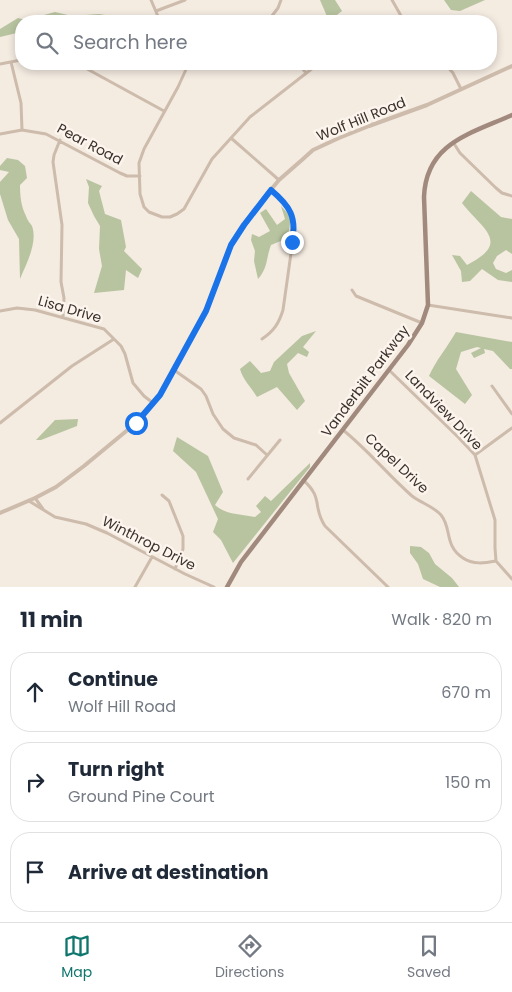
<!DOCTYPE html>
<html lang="en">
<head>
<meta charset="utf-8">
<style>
  :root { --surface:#fff; --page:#f2f2f3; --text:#1f2937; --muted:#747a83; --line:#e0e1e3; --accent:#0f766e }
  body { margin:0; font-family:Poppins,sans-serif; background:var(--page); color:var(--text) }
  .stop { position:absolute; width:15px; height:15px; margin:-11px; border:4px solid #1a73e8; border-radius:50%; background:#fff }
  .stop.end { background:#1a73e8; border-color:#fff; box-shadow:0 1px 5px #0008 }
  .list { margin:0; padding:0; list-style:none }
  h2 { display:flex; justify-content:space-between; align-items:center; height:65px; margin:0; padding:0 20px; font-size:21px }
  h2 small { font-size:16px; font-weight:400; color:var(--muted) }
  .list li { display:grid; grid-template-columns:32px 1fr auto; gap:15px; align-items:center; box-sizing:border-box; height:80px; margin:0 10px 10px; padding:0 10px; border:1px solid var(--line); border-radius:20px }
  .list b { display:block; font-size:19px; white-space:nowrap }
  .list p { margin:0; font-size:16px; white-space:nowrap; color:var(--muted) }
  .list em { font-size:16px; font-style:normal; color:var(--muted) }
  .icon { flex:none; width:28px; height:28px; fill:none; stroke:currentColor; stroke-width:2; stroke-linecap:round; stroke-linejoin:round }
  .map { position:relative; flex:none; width:512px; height:587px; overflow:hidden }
  .search { position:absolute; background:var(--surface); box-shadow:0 2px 8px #0003; left:15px; right:15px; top:15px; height:55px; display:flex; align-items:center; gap:12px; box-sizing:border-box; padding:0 18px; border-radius:20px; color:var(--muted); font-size:19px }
  .sheet { height:335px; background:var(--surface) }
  nav { display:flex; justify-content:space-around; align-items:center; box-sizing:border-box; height:70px; border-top:1px solid var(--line); background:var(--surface); font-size:14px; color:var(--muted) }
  nav a { display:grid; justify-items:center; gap:2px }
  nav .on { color:var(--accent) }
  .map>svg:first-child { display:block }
  .green { fill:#b8c4a0 }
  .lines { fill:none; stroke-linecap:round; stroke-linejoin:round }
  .minor { stroke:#cdbbac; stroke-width:3 }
  .tertiary { stroke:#cdbbac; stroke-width:4 }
  .secondary { stroke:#a18a7d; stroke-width:4.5 }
  .route { stroke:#1a73e8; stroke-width:6 }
  .labels { text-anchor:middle; stroke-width:5; stroke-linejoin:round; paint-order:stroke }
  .street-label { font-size:14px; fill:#3b302b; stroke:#fbf5ee }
</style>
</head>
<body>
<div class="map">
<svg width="512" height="587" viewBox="0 0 512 587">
  <rect width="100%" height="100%" fill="#f4ebe1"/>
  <path class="green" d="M320 0H335L342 11 329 21Z
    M444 0H485L460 11 451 10Z
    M55 12 72 16 99 14 124 18 125 21H21V32L0 37V29L18 18 26 20Z
    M7 158 18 160 25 166 27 178 20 185C20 196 21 206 26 216 27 220 30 223 32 226 38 243 26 264 20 279L19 239 8 220 0 194V182L9 172 0 170V166Z
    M86 179 102 186 99 191 105 214 121 220 126 247 124 251 142 269 138 278 126 270 124 290 94 293 102 266 99 249 100 226 94 216 88 203 89 187Z
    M471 191 501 217 512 219V254L506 250 497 256 493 263 496 269 506 273 512 270V282L498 280 482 269 470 281 462 282 461 271 452 255 460 256 467 265C512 242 482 229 462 203Z
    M281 206 291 217 288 238 271 245C266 258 268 268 258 279L254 261 255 251 251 240 252 234 259 237 270 231 260 213 266 209 277 225 285 219Z
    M316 331 303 347 309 352 307 357 298 353 287 364 289 373 305 401 297 410 277 387 257 397C251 387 243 380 240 369L250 361 261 373 270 371 274 362 302 336Z
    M456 332 512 342V369H510L493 351 484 349 485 353 474 358 471 353 481 348 477 347 461 352 456 369 472 395 465 404 429 376C435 362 448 346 456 332Z
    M78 419 77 426 41 440H36L55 420Z
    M177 437 208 456 223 492 215 505C226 515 241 514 255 517L261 512 256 506 265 496 271 501 310 463V467L233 563 221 540 213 532 218 519 196 472 173 451Z
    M410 546 421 547 429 553 435 564 452 578 459 587H440L423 579 418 564 410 553Z"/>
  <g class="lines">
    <path class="minor" d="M151 0 160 21
      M392 0 404 21
      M156 11 185 0
      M268 21 278 8 281 0
      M391 21 400 16
      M11 62 21 103 22 130
      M0 64 21 60
      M78 64 164 111
      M187 64 194 67 208 64
      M299 64 306 73
      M445 64 453 73 461 89
      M188 65 178 87 144 149 139 163 140 194 144 207 149 212 162 217H170L177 214 184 209 212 159 250 117 318 64
      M0 134 22 130 46 134 120 173 127 176H140
      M231 138 279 180
      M60 140 54 155 53 162 62 225 61 282 64 298 63 317
      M453 142 460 153 496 188 502 193 512 196
      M352 290 356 296 422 323
      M428 305 512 318
      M0 311 17 308 35 310 104 329 121 346 125 354 133 383 144 396 153 403
      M262 339C274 331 279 323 283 310L294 232C295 213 285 202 271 191
      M174 370 201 389 206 396 213 414 223 429 234 438 256 445 267 455
      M389 370 458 437 475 455 495 520V548L496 561 512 579
      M492 386 512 414
      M0 423 72 366 114 339
      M343 430C368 450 388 475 412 496 421 503 433 506 441 515 452 528 444 546 463 558 473 565 485 563 496 561
      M475 455 512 428
      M248 479 280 440
      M303 480C324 498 312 507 325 526L388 587
      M162 495 169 501 183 536V549L175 569
      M35 498 43 509
      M29 501 55 517 86 524 107 533 185 574 214 587
      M135 587 152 557"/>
    <path class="tertiary" d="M0 513 35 498 56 487 84 466 136 423 146 412 160 395 207 310 231 245 264 198 279 180 303 159 313 150 339 138 369 126 427 105 512 66"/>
    <path class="secondary" d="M227 587 241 562 408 345 422 323 428 305 424 197C426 143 470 134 512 115"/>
  </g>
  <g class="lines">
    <path class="route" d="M136 423 160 395 206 311 231 245 244 225 271 190C290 206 297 217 292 242"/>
  </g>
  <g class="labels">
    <g class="street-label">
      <text transform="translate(361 119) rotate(-22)" y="5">Wolf Hill Road</text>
      <text transform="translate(90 144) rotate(28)" y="5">Pear Road</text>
      <text transform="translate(70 309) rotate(16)" y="5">Lisa Drive</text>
      <text transform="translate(365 381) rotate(-53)" y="5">Vanderbilt Parkway</text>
      <text transform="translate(444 410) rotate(46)" y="5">Landview Drive</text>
      <text transform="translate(397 463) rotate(43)" y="5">Capel Drive</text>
      <text transform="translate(149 543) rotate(27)" y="5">Winthrop Drive</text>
    </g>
  </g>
</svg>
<div class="stop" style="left:136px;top:423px"></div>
<div class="stop end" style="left:292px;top:242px"></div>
<div class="search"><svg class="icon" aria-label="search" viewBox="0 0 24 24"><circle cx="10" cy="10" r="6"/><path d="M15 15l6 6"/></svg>Search here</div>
</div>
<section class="sheet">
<h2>11 min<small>Walk · 820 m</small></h2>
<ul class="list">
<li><svg class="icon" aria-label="ahead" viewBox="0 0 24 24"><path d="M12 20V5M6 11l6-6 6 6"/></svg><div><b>Continue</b><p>Wolf Hill Road</p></div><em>670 m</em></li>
<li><svg class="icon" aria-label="right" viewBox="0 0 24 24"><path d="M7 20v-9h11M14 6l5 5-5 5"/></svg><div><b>Turn right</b><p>Ground Pine Court</p></div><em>150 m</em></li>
<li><svg class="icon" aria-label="arrive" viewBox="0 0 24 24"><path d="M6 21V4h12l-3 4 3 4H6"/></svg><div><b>Arrive at destination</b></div></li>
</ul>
</section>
<nav>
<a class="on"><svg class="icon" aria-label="map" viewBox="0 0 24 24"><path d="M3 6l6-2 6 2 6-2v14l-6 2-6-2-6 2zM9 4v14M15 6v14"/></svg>Map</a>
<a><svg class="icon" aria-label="directions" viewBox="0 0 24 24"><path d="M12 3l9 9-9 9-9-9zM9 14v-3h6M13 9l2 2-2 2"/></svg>Directions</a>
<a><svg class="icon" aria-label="saved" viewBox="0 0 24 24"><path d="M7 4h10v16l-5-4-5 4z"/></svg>Saved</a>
</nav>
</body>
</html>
